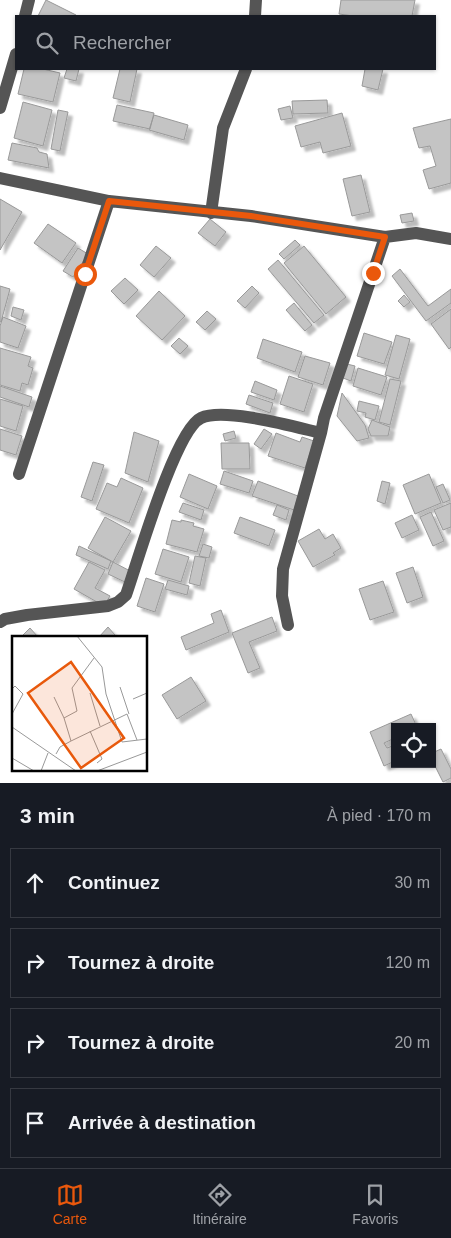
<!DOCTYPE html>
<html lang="fr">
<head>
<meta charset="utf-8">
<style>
  :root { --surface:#171b24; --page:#242831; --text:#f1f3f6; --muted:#9ea1a6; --line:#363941; --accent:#ea580c }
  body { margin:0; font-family:Helvetica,sans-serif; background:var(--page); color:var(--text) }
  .controls { position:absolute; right:15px; bottom:15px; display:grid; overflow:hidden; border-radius:0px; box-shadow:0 1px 4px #0004 }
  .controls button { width:45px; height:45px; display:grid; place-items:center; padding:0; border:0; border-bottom:1px solid var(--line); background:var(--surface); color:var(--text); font:25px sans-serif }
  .stop { position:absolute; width:15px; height:15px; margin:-11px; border:4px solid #ea580c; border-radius:50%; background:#fff }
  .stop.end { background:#ea580c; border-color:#fff; box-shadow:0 1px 5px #0008 }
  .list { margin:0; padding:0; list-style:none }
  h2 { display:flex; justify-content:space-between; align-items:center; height:65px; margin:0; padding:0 20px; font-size:21px }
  h2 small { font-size:16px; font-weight:400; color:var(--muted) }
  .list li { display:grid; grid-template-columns:32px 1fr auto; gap:15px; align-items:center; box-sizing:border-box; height:70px; margin:0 10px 10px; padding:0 10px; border:1px solid var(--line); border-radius:0px }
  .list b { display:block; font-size:19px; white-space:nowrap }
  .list em { font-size:16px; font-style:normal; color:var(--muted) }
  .icon { flex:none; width:28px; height:28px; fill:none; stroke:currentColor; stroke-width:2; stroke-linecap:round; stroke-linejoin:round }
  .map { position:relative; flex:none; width:451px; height:783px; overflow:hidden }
  .search { position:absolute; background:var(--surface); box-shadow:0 1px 4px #0004; left:15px; right:15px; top:15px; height:55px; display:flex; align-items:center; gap:12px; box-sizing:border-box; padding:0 18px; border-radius:0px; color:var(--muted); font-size:19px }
  .sheet { height:385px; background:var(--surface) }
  nav { display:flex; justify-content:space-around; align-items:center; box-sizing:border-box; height:70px; border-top:1px solid var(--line); background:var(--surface); font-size:14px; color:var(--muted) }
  nav a { display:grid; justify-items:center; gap:2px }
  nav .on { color:var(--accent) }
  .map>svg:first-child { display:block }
  .building { fill:#c4c4c4; stroke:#999; filter:url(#shadow) }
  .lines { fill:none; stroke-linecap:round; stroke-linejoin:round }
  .minor { stroke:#555; stroke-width:12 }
  .route { stroke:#ea580c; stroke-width:6 }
  .inset-road { fill:none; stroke:#999; stroke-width:1 }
  .view { fill:#e8590c; fill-opacity:0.15; stroke:#e8590c; stroke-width:2.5 }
  .inset-edge { fill:none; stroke:#000; stroke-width:2.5 }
</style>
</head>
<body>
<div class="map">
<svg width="451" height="783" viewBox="0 0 451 783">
  <defs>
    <filter id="shadow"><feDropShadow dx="4.5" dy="4.5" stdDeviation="1" flood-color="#0004"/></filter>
  </defs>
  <rect width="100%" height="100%" fill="#fff"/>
  <path class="building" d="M46 0 76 15V16H38Z
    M341 0H415L412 16H353L339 14Z
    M24 69H43L60 73 53 102 18 94Z
    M67 69H79L76 81 64 78Z
    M120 69H137L130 102 113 98Z
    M365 69H383L378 90 362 86Z
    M327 100 328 113 293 114 292 101Z
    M23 102 52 110 43 146 14 138Z
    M117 105 154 113 150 129 113 121Z
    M290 106 293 118 281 120 278 109Z
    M58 110 68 112 60 151 51 149Z
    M342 113 351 146 323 153 320 142 301 147 295 126Z
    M154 115 188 125 184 140 149 130Z
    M451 119V183L429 189 423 170 436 166 430 146 419 148 413 128Z
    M12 143 37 148 39 152 47 154 49 168 8 160Z
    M361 175 370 212 352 216 343 179Z
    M0 199 22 212 0 250Z
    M412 213 414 221 402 223 400 215Z
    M210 219 226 232 215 246 198 233Z
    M48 224 76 243 62 263 34 243Z
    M295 240 300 245 284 259 279 254Z
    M156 246 171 258 154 277 140 265Z
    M304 246 346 297 326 314 284 263Z
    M78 248 88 254 73 277 63 271Z
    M278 260 324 315 314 323 268 269Z
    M400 269 428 306 451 289V303L426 321 392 276Z
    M125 278 138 290 124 304 111 291Z
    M0 286 10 289 1 322H0Z
    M252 286 259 293 245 308 237 301Z
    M159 291 185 316 162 340 136 316Z
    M404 295 410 302 404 307 398 301Z
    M294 303 312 325 305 331 286 310Z
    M13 307 24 310 21 320 11 316Z
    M451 309V347L449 349 431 324Z
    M207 311 216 319 205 330 196 322Z
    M3 317 26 326 18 348 0 342V326Z
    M364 333 392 342 384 364 357 356Z
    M396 335 410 339 399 379 385 375Z
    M179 338 188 346 180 354 171 346Z
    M263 339 302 352 295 372 257 358Z
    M0 348 31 357 28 366 33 368 28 385 22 383 20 391 0 385Z
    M305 356 330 363 323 385 298 377Z
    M347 364 355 366 351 381 343 378Z
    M358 368 387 377 381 395 353 386Z
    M289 376 313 384 304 412 280 404Z
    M390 379 401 381 390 425 379 422Z
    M255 381 277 390 274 400 251 392Z
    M0 386 32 397 29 407 0 397Z
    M342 393 365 425 369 438 357 441 337 416Z
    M249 395 273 403 270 413 246 404Z
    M0 399 23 406 16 431 0 426Z
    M359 401 379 406 375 420 365 417 366 413 357 411Z
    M372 420 390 427 388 436H371L368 429Z
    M0 429 22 436 16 455 0 450Z
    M264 429 272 434 261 449 254 444Z
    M234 431 236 438 225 441 223 434Z
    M134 432 159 441 148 482 125 473Z
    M276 433 300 442 302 437 314 441 305 468 268 456Z
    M221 443H249L250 469H222Z
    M93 462 104 465 92 501 81 497Z
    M224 471 253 481 249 493 220 484Z
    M189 474 217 486 208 509 180 497Z
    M429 474 441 503 415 514 403 485Z
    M121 478 143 488 129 523 96 509 107 483 117 487Z
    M258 481 298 496 294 510 252 496Z
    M382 481 390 483 385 504 377 501Z
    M443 484 450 500 443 503 436 487Z
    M183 503 204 510 201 520 179 512Z
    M451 503V527L443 530 434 510Z
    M277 505 289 510 286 520 273 515Z
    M431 512 444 541 433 546 420 517Z
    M412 515 419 530 402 538 395 523Z
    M105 517 131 531 113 562 88 548Z
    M240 517 275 530 269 546 234 533Z
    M172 520 181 522V520L194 523 193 526 204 529 197 552 166 544Z
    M319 529 325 539 333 534 341 548 333 553 335 555 313 567 298 541Z
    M203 544 212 547 209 558 199 556Z
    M79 546 111 561 108 569 76 555Z
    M163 549 189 557 181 582 155 574Z
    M195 556 206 558 200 586 189 583Z
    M89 562 105 570 95 588 110 596 104 606 74 589Z
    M113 562 132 572 127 583 108 574Z
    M413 567 423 597 407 603 396 573Z
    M146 578 164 584 155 612 137 606Z
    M168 580 189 586 187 595 165 589Z
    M383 581 394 612 370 620 359 589Z
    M221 610 229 632 186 650 181 637 214 623 211 614Z
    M272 617 277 631 249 642 260 668 248 673 232 633Z
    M108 627 115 635 113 637H99Z
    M30 628 38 637H21Z
    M191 677 206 701 177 719 162 695Z
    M411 714 417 727H395V738L384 743 387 748 395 745V761L384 766 370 732Z
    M441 749 451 769V778L443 782 432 760V753Z"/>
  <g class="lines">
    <path class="minor" d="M25 16 29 0
      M255 16 256 0
      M0 108 16 54
      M0 178 109 201 251 216 385 237 416 233 451 239
      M211 213 223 128 246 69
      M19 474 109 201
      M0 622 5 619 27 615 108 606 118 602 126 595C137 564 175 430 201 418 224 407 295 427 321 433L324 418 385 237
      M288 625 282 596 283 569 321 433"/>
  </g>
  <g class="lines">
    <path class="route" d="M85 274 109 201 251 216 385 237 373 273"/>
  </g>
  <g transform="translate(12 636)">
    <rect width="135" height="135" fill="#fff"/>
    <path class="inset-road" d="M65 0 90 31 94 58 110 106 135 103M108 51 117 78M0 53 3 50 11 58 0 78M78 57 88 90M42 61 52 82M121 63 135 57M0 91 64 135M78 95 90 123 85 127M59 105 52 82 65 75 60 52 82 22M44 118 48 111 59 105 115 78 125 104M0 122 22 135M29 135 36 117M85 135 135 116"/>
    <path class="view" d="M59 26 112 102 69 132 16 57Z"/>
    <rect width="135" height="135" class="inset-edge"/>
  </g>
</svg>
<div class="controls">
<button><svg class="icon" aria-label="locate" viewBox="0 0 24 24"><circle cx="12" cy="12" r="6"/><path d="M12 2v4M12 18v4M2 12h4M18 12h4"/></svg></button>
</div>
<div class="stop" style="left:85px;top:274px"></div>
<div class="stop end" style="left:373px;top:273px"></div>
<div class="search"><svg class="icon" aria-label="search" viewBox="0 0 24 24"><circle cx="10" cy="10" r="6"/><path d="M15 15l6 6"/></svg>Rechercher</div>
</div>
<section class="sheet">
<h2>3 min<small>À pied · 170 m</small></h2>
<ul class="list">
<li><svg class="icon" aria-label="ahead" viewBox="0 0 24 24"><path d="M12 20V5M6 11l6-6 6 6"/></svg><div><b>Continuez</b></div><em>30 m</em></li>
<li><svg class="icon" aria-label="right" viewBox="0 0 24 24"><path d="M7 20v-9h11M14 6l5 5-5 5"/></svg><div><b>Tournez à droite</b></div><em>120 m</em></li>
<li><svg class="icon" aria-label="right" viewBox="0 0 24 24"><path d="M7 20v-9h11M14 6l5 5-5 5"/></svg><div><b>Tournez à droite</b></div><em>20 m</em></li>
<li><svg class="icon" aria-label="arrive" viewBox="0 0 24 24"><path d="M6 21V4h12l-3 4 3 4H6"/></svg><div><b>Arrivée à destination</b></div></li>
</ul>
</section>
<nav>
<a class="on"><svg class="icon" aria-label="map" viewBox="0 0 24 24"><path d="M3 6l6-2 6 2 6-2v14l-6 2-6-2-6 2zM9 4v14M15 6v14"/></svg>Carte</a>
<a><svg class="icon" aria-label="directions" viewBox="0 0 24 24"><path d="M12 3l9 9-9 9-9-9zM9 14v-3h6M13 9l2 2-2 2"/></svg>Itinéraire</a>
<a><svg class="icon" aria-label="saved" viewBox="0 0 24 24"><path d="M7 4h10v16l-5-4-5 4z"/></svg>Favoris</a>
</nav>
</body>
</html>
